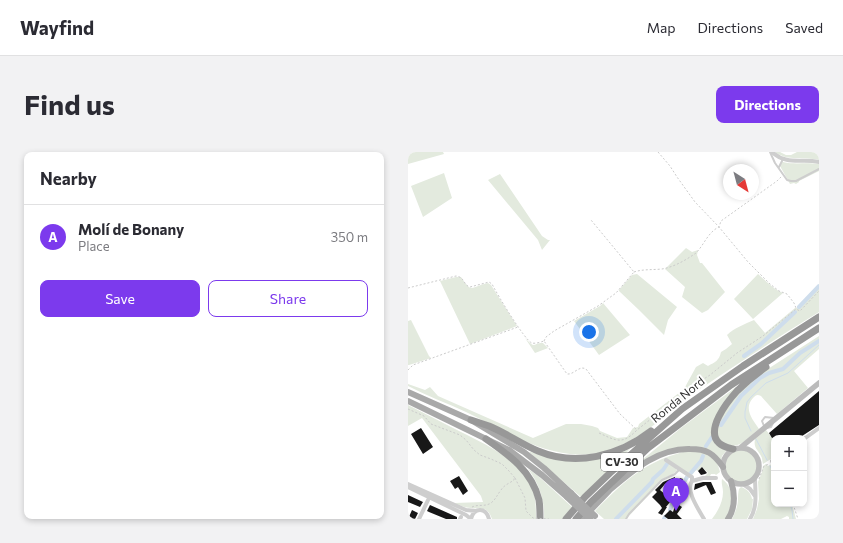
<!DOCTYPE html>
<html lang="en">
<head>
<meta charset="utf-8">
<style>
  :root { --surface:#fff; --page:#f2f2f3; --text:#2b2b33; --muted:#7c7c81; --line:#e1e1e2; --accent:#7c3aed }
  body { margin:0; font-family:Commissioner,sans-serif; background:var(--page); color:var(--text) }
  .controls { position:absolute; right:12px; bottom:12px; display:grid; overflow:hidden; border-radius:8px; box-shadow:0 2px 6px #0003 }
  .controls button { width:36px; height:36px; display:grid; place-items:center; padding:0; border:0; border-bottom:1px solid var(--line); background:var(--surface); color:var(--text); font:20px sans-serif }
  .compass { position:absolute; left:315px; top:12px; width:36px; height:36px; border-radius:50%; background:var(--surface); box-shadow:0 2px 6px #0003; rotate:144deg }
  .you { position:absolute; left:181px; top:180px; width:14px; height:14px; margin:-10px; border:3px solid #fff; border-radius:50%; background:#1a73e8; box-shadow:0 0 0 6px #1a73e833 }
  .badge { display:grid; place-items:center; width:26px; height:26px; border-radius:50%; background:var(--accent); color:#fff; font-size:13px; font-weight:700 }
  .pin { position:absolute; translate:-50% -33px; filter:drop-shadow(0 1px 2px #0008) }
  .pin::after { content:''; position:absolute; top:21px; width:14px; height:12px; background:inherit; clip-path:polygon(0 0,100% 0,50% 100%) }
  .list { margin:0; padding:0; list-style:none }
  h2 { display:flex; justify-content:space-between; align-items:center; height:52px; margin:0; padding:0 16px; font-size:17px }
  h2 small { font-size:13px; font-weight:400; color:var(--muted) }
  .list li { display:grid; grid-template-columns:26px 1fr auto; gap:12px; align-items:center; box-sizing:border-box; height:64px; padding:0 16px; border-top:1px solid var(--line) }
  .list b { display:block; font-size:15px; white-space:nowrap }
  .list p { margin:0; font-size:13px; white-space:nowrap; color:var(--muted) }
  .list em { font-size:13px; font-style:normal; color:var(--muted) }
  .actions { display:flex; gap:8px; padding:12px 16px }
  .actions a { flex:1; padding:9px 0; border:1px solid var(--accent); border-radius:8px; text-align:center; font-size:14px; color:var(--accent) }
  .actions .main { background:var(--accent); color:#fff }
  .map { position:relative; flex:none; width:411px; height:367px; overflow:hidden; border-radius:8px }
  header { display:flex; align-items:center; gap:24px; box-sizing:border-box; height:56px; padding:0 20px; background:var(--surface); border-bottom:1px solid var(--line) }
  header strong { font-size:19px }
  nav { display:flex; gap:22px; margin-inline-start:auto; font-size:14px }
  .intro { display:flex; align-items:center; justify-content:space-between; box-sizing:border-box; height:96px; padding:0 24px }
  h1 { margin:0; font-size:28px }
  .button { padding:10px 18px; border-radius:8px; background:var(--accent); color:#fff; font-size:14px; font-weight:700 }
  main { display:flex; gap:24px; padding:0 24px }
  aside { flex:1; background:var(--surface); border-radius:8px; box-shadow:0 2px 6px #0003 }
  .map>svg:first-child { display:block }
  .green { fill:#e3eade }
  .lines { fill:none; stroke-linecap:round; stroke-linejoin:round }
  .stream { stroke:#ceddec; stroke-width:1 }
  .canal { stroke:#ceddec; stroke-width:4 }
  .building { fill:#181818 }
  .path { stroke:#cbcbcb; stroke-width:1; stroke-dasharray:2 2; stroke-linecap:butt }
  .lane { stroke:#cecece; stroke-width:2 }
  .street { stroke:#cecece; stroke-width:4 }
  .secondary { stroke:#bbb; stroke-width:5.5 }
  .primary { stroke:#a9a9a9; stroke-width:6 }
  .highway { stroke:#989898; stroke-width:7 }
  .path-bridge { stroke:#cbcbcb; stroke-width:1; stroke-dasharray:2 2; stroke-linecap:butt }
  .primary-bridge { stroke:#a9a9a9; stroke-width:6 }
  .labels { text-anchor:middle; stroke-width:4; stroke-linejoin:round; paint-order:stroke }
  .shield { fill:#fff; stroke:#6f6f6f; stroke-width:1 }
  .shield-label { font-size:11px; font-weight:bold; fill:#313131 }
  .street-label { font-size:12px; fill:#313131; stroke:#fff }
</style>
</head>
<body>
<header>
<strong>Wayfind</strong>
<nav><a>Map</a><a>Directions</a><a>Saved</a></nav>
</header>
<div class="intro"><h1>Find us</h1><a class="button">Directions</a></div>
<main>
<aside>
<h2>Nearby<small></small></h2>
<ul class="list">
<li><span class="badge">A</span><div><b>Molí de Bonany</b><p>Place</p></div><em>350 m</em></li>
</ul>
<div class="actions"><a class="main">Save</a><a>Share</a></div>
</aside>
<div class="map">
<svg width="411" height="367" viewBox="0 0 411 367">
  <rect width="100%" height="100%" fill="#fff"/>
  <path class="green" d="M0 0H35L36 2 0 12Z
    M367 0H372L378 3H383L389 0H411V8C396 4 380 10 367 0Z
    M374 10H375C387 13 399 10 411 12V19L391 29V30L388 32 386 31 382 32 372 14Z
    M36 21 44 46 15 65 3 34Z
    M92 22 134 84 140 88H142L134 98 130 88 80 28Z
    M278 96 284 100 290 98 289 103 292 111H294L317 140 300 158 294 161 274 145 277 135 257 117Z
    M229 122 269 155 260 168 256 183 231 158 211 139V138L224 123Z
    M350 122C358 129 365 137 375 141L345 167 326 147Z
    M48 125H53C64 143 64 134 80 131L83 133 109 174 62 192 32 129Z
    M411 133V160C369 186 327 213 286 241 263 258 239 282 212 294 197 301 178 304 162 302 124 298 92 276 58 260 39 251 19 244 0 234V232L17 238 22 235 30 244 125 286 158 272H173L184 274 190 276 192 279 209 286 219 285 225 276 230 275 231 272 276 237 288 215 295 211 300 214C307 210 311 209 313 200L318 197 324 192 319 183C326 176 337 172 346 168L357 181 387 156H391Z
    M195 151 222 183 191 203 166 169 192 154Z
    M3 168 21 204 23 206 1 213H0V169Z
    M411 184V197L386 219 400 236 369 262 353 244C349 242 348 243 345 246 335 257 345 268 351 277 339 286 334 297 317 293L309 283 310 277 315 262 326 246 352 222Z
    M117 186C129 198 123 191 135 191L140 196 127 201Z
    M328 235 330 236 305 275 319 298 314 304 313 308 286 295 229 312 273 276Z
    M0 253C18 262 35 271 53 280 81 294 115 309 126 342 128 350 128 359 128 367H84C79 353 74 358 63 356 57 356 52 353 46 351L75 350 73 344 14 266 0 274Z
    M358 278 366 288V305L355 312C355 312 354 307 354 306 351 298 345 297 347 287Z
    M222 297 173 345 121 300H123L136 304H203Z
    M317 314a16 16 0 1 1 32 0a16 16 0 1 1-32 0Z
    M279 299C296 300 308 301 312 320L308 323 307 322H303L302 324H297L300 321 294 315 290 319 288 318 284 323 268 317 269 319 262 324 258 325 218 367H196L187 359C216 329 237 309 279 299Z
    M358 312 360 314 364 312 366 316V352H384L388 367H381V365L379 364 373 367H345L349 357 351 347 350 330 354 320 355 314Z
    M120 317 129 323 164 355 154 367H136C137 349 131 331 120 317Z
    M314 327C328 337 323 353 319 367H304C310 359 315 350 315 340 315 335 313 332 314 327Z
    M333 335C339 337 343 341 344 347H345L344 357 339 367H324C327 361 330 354 330 347 330 343 330 341 331 337Z"/>
  <g class="lines">
    <path class="stream" d="M343 279 337 266V260L339 250 343 245 358 231 380 221 411 193
      M348 287 359 308
      M362 314 366 321
      M382 352 384 358 385 367"/>
    <path class="canal" d="M391 155 411 134
      M336 204 343 199 353 192 387 160
      M313 273 333 244 352 226 361 221 375 217 392 201 411 189
      M298 294 304 285
      M282 322 293 309 295 304
      M262 358 265 350 279 325
      M208 367 244 330 245 327 255 318 259 312
      M256 367 257 365"/>
  </g>
  <path class="building" d="M411 239V273L391 286H364L361 281Z
    M13 276 25 295 15 302 3 282Z
    M294 315 299 321 297 322 293 323 290 319Z
    M51 324 60 339 55 343 50 335 47 337 42 329Z
    M267 325V326L257 332 252 338 259 344 263 339 272 326 275 327 262 350 258 355H259L254 363 250 361 254 356 252 353 244 345 249 340 247 338 255 330Z
    M295 330H303L308 341 303 343 298 333 286 338 287 332Z
    M0 343 15 350 12 355 0 350Z
    M268 351 274 355 269 362 274 367H260L256 364 262 358 265 360Z
    M22 353 49 365V367H38L21 360 19 359Z
    M4 358 10 361 7 367H0Z"/>
  <g class="lines">
    <path class="path" d="M250 0 262 14 269 25 287 50 311 75 340 110 362 132 371 139 379 142 386 151 388 156
      M226 120C235 117 244 118 254 117 266 115 278 108 288 101 296 93 300 80 311 75L313 69 369 29 374 24
      M0 136 48 124C57 125 55 133 62 135L81 130 84 132C89 142 117 189 124 191 127 192 133 190 136 189L159 222C166 223 171 213 178 217L212 262 229 278
      M136 189 138 185 146 179 190 154 208 141 226 120 183 68
      M0 218 5 213 110 175
      M0 257 16 264 23 272 52 283 58 288 66 298 72 303 83 307 94 312 101 319 107 326
      M191 281C209 289 214 293 229 278L282 236 302 223 329 201 355 184 388 157 392 159 411 139
      M351 327 356 314 361 312
      M385 352 390 367
      M64 355C70 352 77 355 83 351 88 347 89 343 93 338 96 333 102 331 106 328V326"/>
    <path class="lane" d="M362 0 367 11 379 28 383 29H388L411 17
      M371 15 375 7
      M365 271 363 275 359 276 356 274 354 269 357 265 366 266
      M218 367 221 362 254 328 267 322 271 318"/>
    <path class="street" d="M364 0C379 14 394 6 411 10
      M396 287 411 276
      M258 308 282 324 284 325V329
      M364 309 366 308
      M284 329C277 338 291 358 296 367
      M284 329 295 326H308
      M0 332 58 358 68 359
      M335 332 342 337 347 344
      M0 335 58 363 63 367
      M11 367 21 346
      M52 367 53 365
      M63 367C66 355 78 355 81 367
      M342 367C350 354 347 340 347 325"/>
    <path class="secondary" d="M315 314a18 18 0 1 1 36 0a18 18 0 1 1-36 0Z
      M332 296 411 231"/>
    <path class="primary" d="M0 240 63 268 116 300 136 316 163 341
      M0 249 101 298 134 323 159 345
      M198 341C222 321 248 296 282 297 299 297 305 301 315 315
      M174 367 201 339
      M320 367C328 355 327 342 323 329"/>
    <path class="highway" d="M63 268C69 270 75 272 81 274 98 281 113 292 130 299 168 315 211 304 243 279
      M78 287C101 303 124 319 131 348 132 354 132 361 132 367
      M325 297C321 296 315 295 311 291 297 278 319 250 329 239 338 230 348 222 358 215
      M158 367 177 345 202 321 274 257 335 214 411 165
      M168 367 183 350 240 296 323 233 411 176"/>
    <path class="path-bridge" d="M107 326 117 346 118 359 125 366 141 367"/>
    <path class="primary-bridge" d="M163 341 187 364
      M159 345 182 367"/>
  </g>
  <g class="labels">
    <rect class="shield" x="193" y="301" width="42" height="18" rx="3"/>
    <g class="shield-label">
      <text x="214" y="314">CV-30</text>
    </g>
    <g class="street-label">
      <text transform="translate(270 248) rotate(-39)" y="4">Ronda Nord</text>
    </g>
  </g>
</svg>
<div class="controls">
<button>+</button>
<button>−</button>
</div>
<svg class="compass" viewBox="-18 -18 36 36"><path d="M0-13l5 13h-10z" fill="#e53935"/><path d="M0 13l5-13h-10z" fill="#7c7c81"/></svg>
<div class="you"></div>
<div class="pin badge" style="left:268px;top:359px">A</div>
</div>
</main>
</body>
</html>
